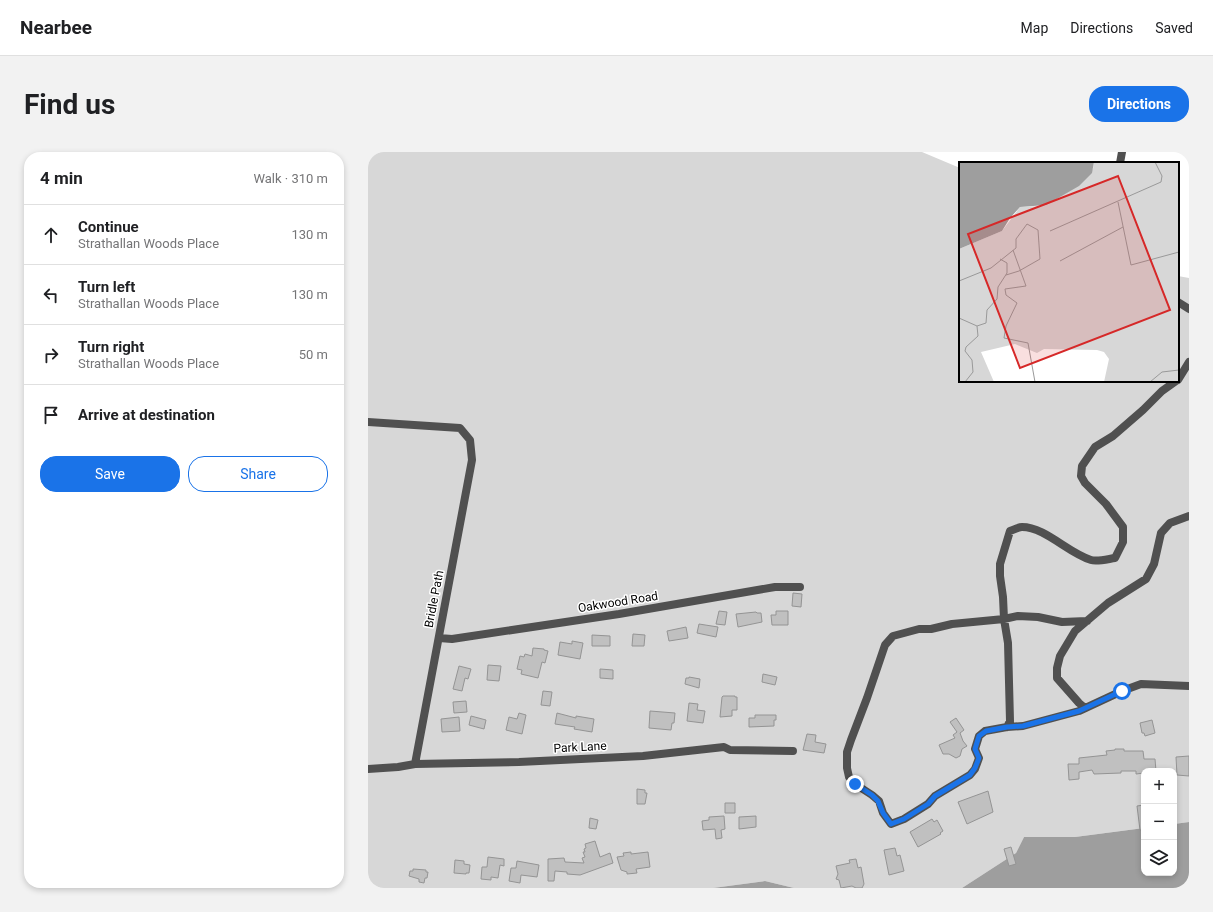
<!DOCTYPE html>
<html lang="en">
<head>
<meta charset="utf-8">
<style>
  :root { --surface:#fff; --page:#f2f2f2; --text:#202124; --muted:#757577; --line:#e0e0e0; --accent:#1a73e8 }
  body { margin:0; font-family:Roboto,sans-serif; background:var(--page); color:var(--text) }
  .controls { position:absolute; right:12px; bottom:12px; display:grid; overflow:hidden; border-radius:8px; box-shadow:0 2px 6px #0003 }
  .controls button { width:36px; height:36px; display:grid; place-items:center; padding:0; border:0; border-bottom:1px solid var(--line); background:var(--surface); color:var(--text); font:20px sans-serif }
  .stop { position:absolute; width:12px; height:12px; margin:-9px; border:3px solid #1a73e8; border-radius:50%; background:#fff }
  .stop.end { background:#1a73e8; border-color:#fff; box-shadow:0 1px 4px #0008 }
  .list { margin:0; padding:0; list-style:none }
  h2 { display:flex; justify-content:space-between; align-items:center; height:52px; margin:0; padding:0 16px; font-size:17px }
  h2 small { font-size:13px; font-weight:400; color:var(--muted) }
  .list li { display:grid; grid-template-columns:26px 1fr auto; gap:12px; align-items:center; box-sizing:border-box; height:60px; padding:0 16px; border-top:1px solid var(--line) }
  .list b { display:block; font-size:15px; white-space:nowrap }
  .list p { margin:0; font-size:13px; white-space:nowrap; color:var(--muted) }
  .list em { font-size:13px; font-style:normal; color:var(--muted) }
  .actions { display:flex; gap:8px; padding:12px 16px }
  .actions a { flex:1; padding:9px 0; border:1px solid var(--accent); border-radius:16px; text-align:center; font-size:14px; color:var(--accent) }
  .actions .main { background:var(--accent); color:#fff }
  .icon { flex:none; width:22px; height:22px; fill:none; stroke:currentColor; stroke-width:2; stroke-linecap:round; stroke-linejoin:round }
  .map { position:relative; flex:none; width:821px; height:736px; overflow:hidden; border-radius:16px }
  header { display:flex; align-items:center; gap:24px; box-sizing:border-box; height:56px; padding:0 20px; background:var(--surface); border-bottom:1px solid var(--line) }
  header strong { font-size:19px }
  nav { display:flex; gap:22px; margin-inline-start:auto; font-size:14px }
  .intro { display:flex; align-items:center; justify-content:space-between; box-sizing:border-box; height:96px; padding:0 24px }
  h1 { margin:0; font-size:28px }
  .button { padding:10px 18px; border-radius:16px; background:var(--accent); color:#fff; font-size:14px; font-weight:700 }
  main { display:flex; gap:24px; padding:0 24px }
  aside { flex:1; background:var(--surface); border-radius:16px; box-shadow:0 2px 6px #0003 }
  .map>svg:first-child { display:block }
  .green { fill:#d7d7d7 }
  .water { fill:#9e9e9e }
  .building { fill:#c0c0c0; stroke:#949494 }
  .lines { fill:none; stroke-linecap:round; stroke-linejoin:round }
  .minor { stroke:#505050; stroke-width:8 }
  .route { stroke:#1a73e8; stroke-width:5 }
  .labels { text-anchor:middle; stroke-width:3; stroke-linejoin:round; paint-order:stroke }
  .street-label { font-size:12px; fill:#000; stroke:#fff }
  .inset-road { fill:none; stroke:#999; stroke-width:1 }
  .view { fill:#d62828; fill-opacity:0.15; stroke:#d62828; stroke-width:2 }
  .inset-edge { fill:none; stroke:#000; stroke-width:2 }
</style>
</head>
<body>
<header>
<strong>Nearbee</strong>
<nav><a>Map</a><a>Directions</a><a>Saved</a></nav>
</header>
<div class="intro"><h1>Find us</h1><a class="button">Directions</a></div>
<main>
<aside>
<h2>4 min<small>Walk · 310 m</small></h2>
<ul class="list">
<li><svg class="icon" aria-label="ahead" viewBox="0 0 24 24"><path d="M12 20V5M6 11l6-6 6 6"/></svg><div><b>Continue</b><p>Strathallan Woods Place</p></div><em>130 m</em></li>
<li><svg class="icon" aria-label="left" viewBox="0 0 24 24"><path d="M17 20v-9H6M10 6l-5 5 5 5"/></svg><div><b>Turn left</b><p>Strathallan Woods Place</p></div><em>130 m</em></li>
<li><svg class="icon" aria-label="right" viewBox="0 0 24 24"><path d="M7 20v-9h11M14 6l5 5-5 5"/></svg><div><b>Turn right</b><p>Strathallan Woods Place</p></div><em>50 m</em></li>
<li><svg class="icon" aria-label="arrive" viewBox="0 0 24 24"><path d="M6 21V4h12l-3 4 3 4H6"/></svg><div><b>Arrive at destination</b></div></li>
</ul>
<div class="actions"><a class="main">Save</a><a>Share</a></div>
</aside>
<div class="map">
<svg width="821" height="736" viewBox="0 0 821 736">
  <rect width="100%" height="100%" fill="#fff"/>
  <path class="green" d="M0 0H554L592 16V229H810V124L821 126V670L806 672V619H776V676L707 685H656L648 701 594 736H426L397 729 345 736H0Z"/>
  <path class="water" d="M821 670V736H594L648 701 656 685H707L776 676V721H806V672Z
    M397 729 426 736H345Z"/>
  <path class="building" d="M425 441 434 442 433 455 424 454Z
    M351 459 359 460 357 473 348 472Z
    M408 459H420V473H404L403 463H408Z
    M388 460 389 461H393L394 470 370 475 368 462Z
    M331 472 350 475 348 485 329 481Z
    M318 475 320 486 301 489 299 479Z
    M265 482 277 483 276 494H264Z
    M224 483 242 484V494H224Z
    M204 489 215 491 212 507 190 503 192 490 204 492Z
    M165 496 176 497V498L180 499 177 511 174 510 170 526 153 522 154 518 149 517 152 504 156 505 157 502 164 504Z
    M120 513 133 514 131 529 119 528Z
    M91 514 103 517 100 527 97 526 94 539 85 537Z
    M232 517 245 518V527L232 526Z
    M395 522 409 525 407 533 394 530Z
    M321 525 332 527 331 536 317 532 318 526H321Z
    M175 539 184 540 182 554 173 553Z
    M355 544H367V545H369V558H364V564L352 565 354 545Z
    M98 549 99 560 86 561 85 550Z
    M321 551 330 552 329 558 337 559 335 571 319 569Z
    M282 559 307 561 306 571H304L303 578 281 576Z
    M151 561 158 563 154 582 138 578 141 565 149 567Z
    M189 561 208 566V564L226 567 224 580 206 577 207 575 187 572Z
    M387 563H408V568H406V574L381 575V566H387Z
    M103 564 118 568 116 577 101 573Z
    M91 565 92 579 74 580 73 567Z
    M588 566 596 578 592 581 595 589 599 594 594 597 592 604 588 606 581 602H575L571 593 587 586 585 583 589 580 582 570Z
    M784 568 787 581 777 584 776 581H774L772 571Z
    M439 582 448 583 447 590 458 592 456 601 435 598Z
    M747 597H756V599H775L776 607H787L788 619H776V621L768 622V619H753V621L726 622 724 618 711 620V627L701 628 700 612H711V606L739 603 738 599 747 598Z
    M821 604V624L809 623 808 605Z
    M269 637 277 638V641H279L277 652H269Z
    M620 639 625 660 599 672 590 650Z
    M357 651H367V661H357Z
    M776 653V678H772L769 654Z
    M356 664 357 677 353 678 354 686 348 687 347 677 335 678 334 669 341 668V665Z
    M388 664V675L371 677V665Z
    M222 666 230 668 228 677 221 676Z
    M564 667 566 670 569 668 575 679 572 681 573 682 550 695 542 680Z
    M227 689 232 705 242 701 245 711 212 723 199 722V720L187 719 186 729H180V707L196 706 197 710 216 711 214 706 217 705 215 700H217L216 697 218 696 217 692Z
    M643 695 648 712 641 714 636 697Z
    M527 696 529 704 532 703 536 719 521 723 516 698Z
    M263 700V702L280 700 282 715 268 717 269 721 259 722V720L253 718 249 705 256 704 255 701Z
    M120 705 136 707V714L132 713 130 726 123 725V728L113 727 114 715H119Z
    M488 707 490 716 493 715 496 732 494 736H488L484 734 473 736 471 728 468 727 470 722 468 714 482 711 481 708Z
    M87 708 96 709V712L102 713 101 721H98V722L86 721Z
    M149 709 171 713 169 725 153 723 152 731 141 729 143 716H148Z
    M45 717 58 718V720H60L59 726H57L56 731 51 730V727L41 724 42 719H45Z"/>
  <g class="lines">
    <path class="minor" d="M752 11 754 0
      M810 150 821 157
      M810 228 821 210
      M0 270 92 276 102 288 104 308 47 612
      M719 469 694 470 670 465 650 464 636 467 584 472 563 477H551L525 484 517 493 499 546 483 588 479 600V616L481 625 487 632 504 643 511 649 515 661 523 672 536 667 560 652 567 644 602 623 607 617 611 606 607 597 611 584 617 579 639 575 655 574 711 559 754 539 773 532 821 534
      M71 486 84 487 251 462 407 435H432
      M717 556 711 551 689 526V516L692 504 707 479 740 451 778 427 786 412 793 381 802 371 821 364
      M639 575 642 569 640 491 636 467 635 445 632 424V412L642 379C646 378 650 375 654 375 677 375 700 401 723 408 729 410 740 407 747 406L755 390V375L738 352 717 331 713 324 714 314 727 295 745 284 775 258 794 239 808 229
      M0 617 30 615 47 612 151 610 275 604 356 595 362 598 425 599"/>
  </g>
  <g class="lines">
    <path class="route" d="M487 632 504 643 510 649 515 661 523 672 536 667 560 652 567 644 602 623 607 616 611 606 607 597 611 584 618 579 639 575 655 574 711 559 754 539"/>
  </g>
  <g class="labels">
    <g class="street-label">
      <text transform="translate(66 447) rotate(-79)" y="4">Bridle Path</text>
      <text transform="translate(250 450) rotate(-9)" y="4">Oakwood Road</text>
      <text transform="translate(212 595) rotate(-3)" y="4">Park Lane</text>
    </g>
  </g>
  <g transform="translate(591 10)">
    <rect width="220" height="220" fill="#fff"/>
    <path d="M135 0H220V220H145L150 197 145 190 138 188 85 187 78 191 56 182 22 190 35 220H0V87L43 69 61 45 81 44 134 7Z" fill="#d7d7d7"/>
    <path d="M0 0H135L133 11 120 24 87 43 61 45 51 56 43 69 0 87Z" fill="#9e9e9e"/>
    <path class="inset-road" d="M159 40 172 103 220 90M91 69 202 20 203 14 196 0M54 88 67 124 46 127 47 133 58 141 47 164 45 176 69 181 76 220M101 99 164 65M0 119 32 106 57 86V77L68 62 79 68 81 97 60 109 47 113M0 156 18 164 19 174 7 185 6 189 13 198 14 210 6 220M18 164 27 161 28 148 38 137 39 125 48 111V101L41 97M191 220 203 210 220 208"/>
    <path class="view" d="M159 14 211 148 61 206 9 72Z"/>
    <rect width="220" height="220" class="inset-edge"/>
  </g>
</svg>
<div class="controls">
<button>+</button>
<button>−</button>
<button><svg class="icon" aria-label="layers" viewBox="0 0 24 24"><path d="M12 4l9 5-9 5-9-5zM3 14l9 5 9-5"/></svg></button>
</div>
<div class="stop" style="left:754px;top:539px"></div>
<div class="stop end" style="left:487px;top:632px"></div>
</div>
</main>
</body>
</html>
